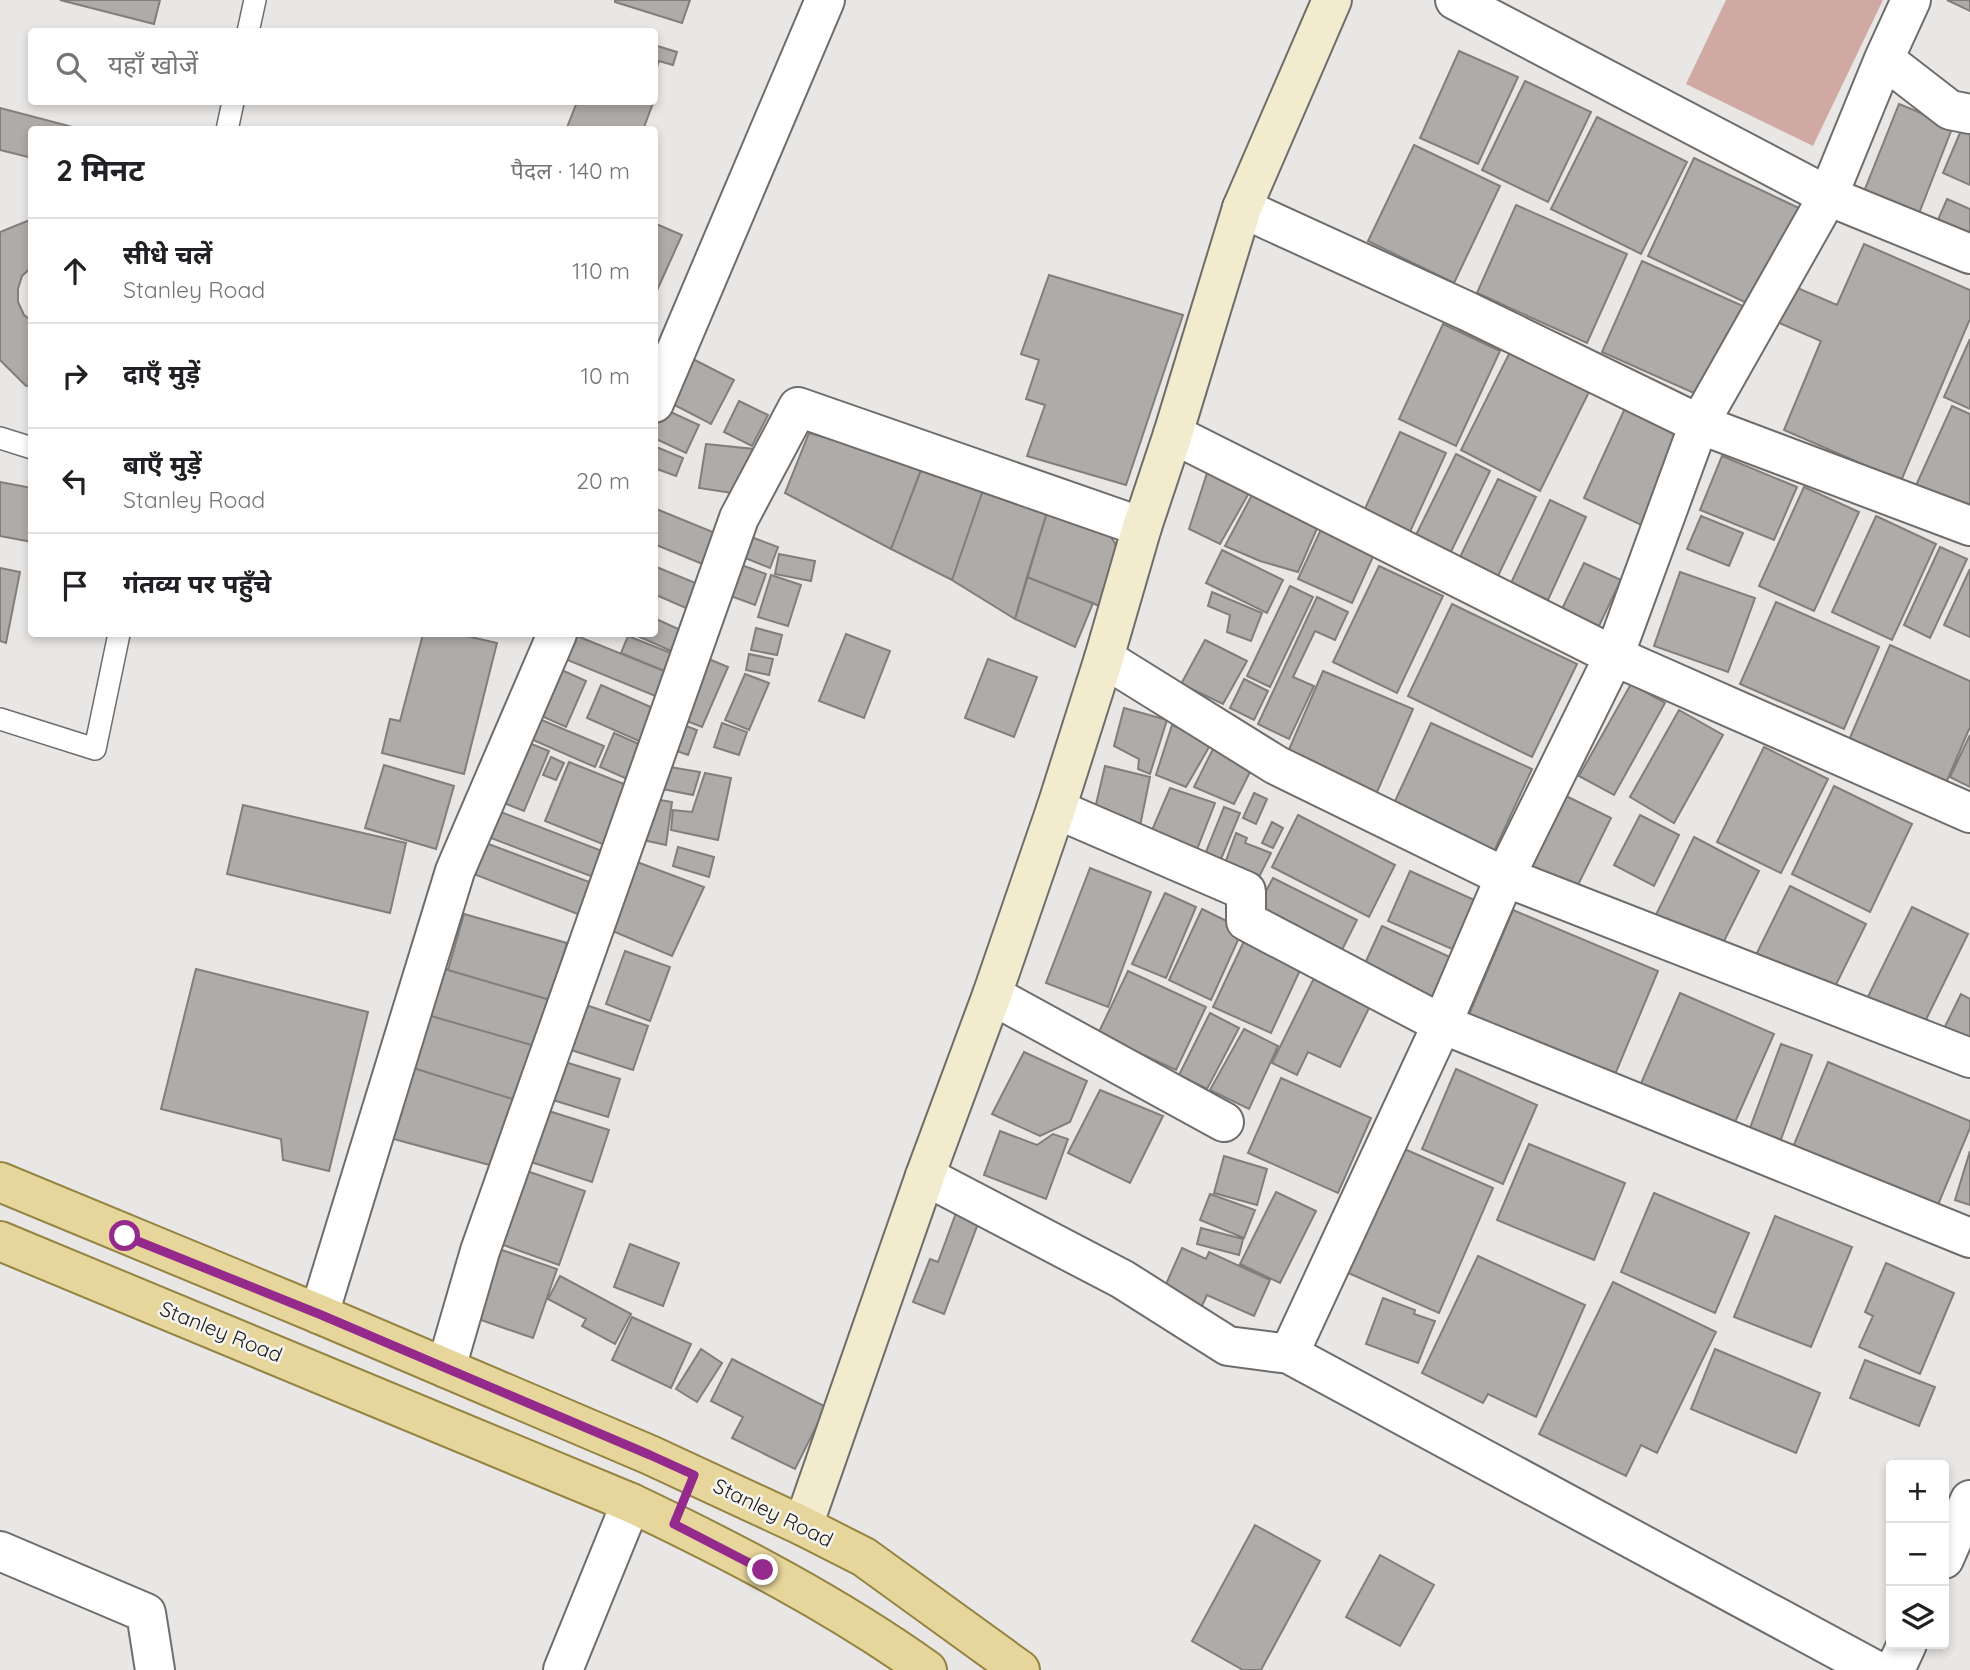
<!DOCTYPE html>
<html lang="hi">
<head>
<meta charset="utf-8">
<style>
  :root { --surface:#fff; --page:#f6f6f6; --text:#202124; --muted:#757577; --line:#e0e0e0 }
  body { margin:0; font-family:Quicksand,"Noto Sans Devanagari",sans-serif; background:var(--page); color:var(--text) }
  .controls { position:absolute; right:21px; bottom:21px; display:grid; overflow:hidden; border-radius:7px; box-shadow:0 4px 10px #0003 }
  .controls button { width:63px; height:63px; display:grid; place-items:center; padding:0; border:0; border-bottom:2px solid var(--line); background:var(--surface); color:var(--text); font:35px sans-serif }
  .stop { position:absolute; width:21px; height:21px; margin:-16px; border:5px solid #952a8d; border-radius:50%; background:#fff }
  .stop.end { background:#952a8d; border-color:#fff; box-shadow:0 2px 7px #0008 }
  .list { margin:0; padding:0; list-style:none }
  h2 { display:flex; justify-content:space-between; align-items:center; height:91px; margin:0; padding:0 28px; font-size:30px }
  h2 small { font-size:23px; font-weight:400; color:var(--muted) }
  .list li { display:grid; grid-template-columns:46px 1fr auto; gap:21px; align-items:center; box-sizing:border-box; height:105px; padding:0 28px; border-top:2px solid var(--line) }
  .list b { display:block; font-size:26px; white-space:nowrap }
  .list p { margin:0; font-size:23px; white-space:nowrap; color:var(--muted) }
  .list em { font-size:23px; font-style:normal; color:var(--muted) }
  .icon { flex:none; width:38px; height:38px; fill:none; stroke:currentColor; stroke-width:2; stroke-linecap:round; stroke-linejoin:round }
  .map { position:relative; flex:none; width:1970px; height:1670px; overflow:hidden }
  .search { position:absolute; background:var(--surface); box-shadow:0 4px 10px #0003; left:28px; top:28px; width:630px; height:77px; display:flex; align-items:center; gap:18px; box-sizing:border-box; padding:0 24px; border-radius:7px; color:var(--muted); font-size:26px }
  .panel { position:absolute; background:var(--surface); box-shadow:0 4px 10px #0003; left:28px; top:126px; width:630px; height:511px; border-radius:7px }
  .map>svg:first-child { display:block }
  .green { fill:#d0aaa2 }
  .building { fill:#aeaba9; stroke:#817e7c; stroke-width:2 }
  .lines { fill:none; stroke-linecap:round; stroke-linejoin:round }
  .lane-casing { stroke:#6f6d6b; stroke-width:24 }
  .street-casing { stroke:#6f6d6b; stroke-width:42 }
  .secondary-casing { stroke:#6f6d6b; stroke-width:42 }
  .primary-casing { stroke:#958342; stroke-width:42 }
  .lane { stroke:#fff; stroke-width:21 }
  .street { stroke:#fff; stroke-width:38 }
  .secondary { stroke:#f3ebcd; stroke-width:38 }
  .primary { stroke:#e6d69b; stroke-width:38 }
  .route { stroke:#952a8d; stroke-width:9 }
  .labels { text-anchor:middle; stroke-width:5; stroke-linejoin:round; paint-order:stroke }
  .street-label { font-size:21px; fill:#1b1b1a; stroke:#f7f5f2 }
</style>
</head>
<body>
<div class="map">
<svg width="1970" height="1670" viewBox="0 0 1970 1670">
  <rect width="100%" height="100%" fill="#e9e7e5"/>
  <path class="green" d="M1726 0H1883L1813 146 1686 84Z"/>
  <path class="building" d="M60 0H160L154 24Z
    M615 0H690L682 23 615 2Z
    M1947 0H1970V11Z
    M654 45 677 52 673 65 659 61 654 75Z
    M1459 51 1518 77 1478 164 1420 138Z
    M1525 81 1591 112 1548 202 1482 170Z
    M577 102H651L653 103 643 130H566Z
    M1899 104 1953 126 1918 216 1863 194Z
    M0 108 84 130H32V158L0 150Z
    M1597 117 1687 162 1641 254 1551 209Z
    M1965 121 1970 123V185L1943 173Z
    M1414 145 1500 186 1454 283 1368 241Z
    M1694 158 1803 210 1757 308 1648 256Z
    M1947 199 1970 209V245L1934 229Z
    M1516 205 1627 254 1587 343 1477 293Z
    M32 219V267L22 276 18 289V302L24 315 32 321V385L26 386 0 360V232Z
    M654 223 682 235 654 297Z
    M1864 244 1970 290V319L1901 481 1784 430 1821 341 1777 322 1793 286 1837 305Z
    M1642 261 1754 311 1714 402 1602 352Z
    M1049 275 1183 315 1126 485 1027 456 1045 405 1026 399 1039 360 1021 354Z
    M1443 324 1500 351 1456 446 1399 419Z
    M1970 339V409L1944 397Z
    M1510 352 1589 392 1540 491 1461 450Z
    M685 355 734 380 711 424 663 399Z
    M739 401 768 415 752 446 724 432Z
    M1626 406 1695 437 1652 530 1584 498Z
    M1952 406 1970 414V518L1913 492Z
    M664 409 699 425 686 453 654 438V430Z
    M1400 432 1446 453 1409 534 1363 513Z
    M809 433 923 465 891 549 785 493Z
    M706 444 754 449 746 495 699 488Z
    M654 446 683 458 676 476 654 468Z
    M1456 454 1490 471 1448 558 1413 541Z
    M1722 456 1797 487 1774 540 1700 510Z
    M922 467 983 490 952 580 891 549Z
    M1208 470 1249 493 1220 544 1189 529Z
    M1498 479 1536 497 1497 578 1459 559Z
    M0 482 32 488V542L0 536Z
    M1804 487 1859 512 1814 611 1759 586Z
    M983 490 1048 509 1015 619 952 580Z
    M1252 495 1319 524 1298 572 1260 561 1225 546Z
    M1550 500 1586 517 1548 600 1511 583Z
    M654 508 725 537 712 568 654 544Z
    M1048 509 1108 533 1115 543 1117 552 1099 606 1027 577Z
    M1701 516 1743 533 1729 566 1687 549Z
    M1876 516 1936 544 1892 640 1832 612Z
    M1323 525 1376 550 1352 603 1298 579Z
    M746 535 778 547 770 568 738 555Z
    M1940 547 1967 559 1930 638 1904 625Z
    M1222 550 1283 580 1267 613 1206 583Z
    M779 554 815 561 811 581 775 574Z
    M736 563 766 574 755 605 725 594Z
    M1584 563 1621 580 1599 626 1562 609Z
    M654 566 698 584 688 609 654 594Z
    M1379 566 1443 596 1397 693 1333 662Z
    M0 568 20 572 6 643 0 641Z
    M1970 569V637L1944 625Z
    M1680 572 1755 598 1728 672 1654 646Z
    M771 575 801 585 788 626 758 617Z
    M1027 577 1093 603 1075 647 1015 619Z
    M1290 586 1313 597 1270 687 1247 676Z
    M1212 592 1262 613 1251 641 1227 632 1230 615 1208 606Z
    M1317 597 1348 612 1335 640 1315 631 1293 677 1314 686 1289 739 1258 724Z
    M1776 602 1879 647 1844 729 1740 684Z
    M1452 604 1577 664 1532 757 1408 696Z
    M654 618 687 633 678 654 633 634H654Z
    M756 628 782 635 777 655 751 650Z
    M423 634H458L497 643 464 774 382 753 390 719 400 721Z
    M572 634 674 675 665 700 558 656Z
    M846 634 890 651 864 718 819 701Z
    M628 636 681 657 674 675 621 653Z
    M1205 640 1247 661 1223 704 1181 684Z
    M1890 645 1970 681V727L1946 783 1849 740Z
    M749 654 773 659 769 675 746 670Z
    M704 657 728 667 702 727 679 718Z
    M988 659 1037 677 1014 737 965 718Z
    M555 667 586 681 566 727 535 713Z
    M1323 671 1413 709 1374 799 1284 761Z
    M745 674 769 683 749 730 725 720Z
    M1244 679 1268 691 1254 720 1230 708Z
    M1631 684 1665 703 1614 795 1579 776Z
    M601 685 662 712 648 745 587 718Z
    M1124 708 1167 720 1150 774 1138 769 1139 759 1114 746Z
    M1679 710 1723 735 1674 823 1630 797Z
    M532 716 604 746 595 767 524 736Z
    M678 723 697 730 688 755 668 748Z
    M722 723 747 732 739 755 714 747Z
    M1431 723 1532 769 1491 858 1390 812Z
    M1172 725 1212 742 1186 787 1156 775Z
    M614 733 648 748 634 782 600 767Z
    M1970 735V787L1950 777Z
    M519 739 549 751 524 811 494 799Z
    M1215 745 1255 762 1234 804 1194 787Z
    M1764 747 1828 779 1781 873 1717 842Z
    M551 757 564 763 556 780 543 775Z
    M569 762 634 788 610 847 545 821Z
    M384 765 454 786 436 849 365 828Z
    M658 765 700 772 693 795 652 787Z
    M1105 766 1150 777 1139 831 1094 813Z
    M705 773 731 778 718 840 671 830 673 810 692 812Z
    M1834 786 1912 824 1870 912 1792 874Z
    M1170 788 1215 803 1194 857 1150 835Z
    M1254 793 1267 799 1256 824 1243 818Z
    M1566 796 1611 818 1574 893 1528 870Z
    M649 798 672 802 666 845 638 839Z
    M243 805 406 843 390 913 227 874Z
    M1224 807 1240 813 1219 864 1204 857Z
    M493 809 610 854 601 880 483 835Z
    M1298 815 1395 865 1369 917 1272 867Z
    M1640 815 1679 835 1654 886 1614 865Z
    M1272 822 1283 828 1273 848 1262 843Z
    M1236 833 1247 838 1245 843 1271 853 1256 883 1223 869Z
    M1694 837 1759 871 1717 955 1652 923Z
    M478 840 600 886 588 918 466 871Z
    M678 847 714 857 709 877 673 866Z
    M637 862 704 887 672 956 610 930Z
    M1090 868 1151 892 1108 1007 1046 983Z
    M1410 871 1481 903 1459 952 1388 921Z
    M1273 878 1357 920 1337 960 1252 917Z
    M1790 886 1866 924 1823 1011 1747 973Z
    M1165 893 1196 907 1166 978 1132 964Z
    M1912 907 1968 934 1915 1042 1859 1015Z
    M1202 909 1243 929 1211 1000 1169 980Z
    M1513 910 1658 971 1614 1077 1468 1017Z
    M464 914 567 943 550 1000 448 970Z
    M1382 926 1452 958 1431 1004 1361 972Z
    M1245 939 1302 966 1271 1033 1213 1007Z
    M625 951 670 967 650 1021 606 1004Z
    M439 965 448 970 550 1000 535 1046 424 1014Z
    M196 969 368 1012 329 1171 283 1160 281 1139 161 1109Z
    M1318 970 1374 998 1340 1067 1308 1052 1297 1075 1272 1063Z
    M1128 971 1206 1007 1176 1070 1098 1034Z
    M1680 993 1774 1034 1732 1129 1639 1088Z
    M1961 994 1970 999V1065L1933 1051Z
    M580 1003 648 1026 633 1070 565 1048Z
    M1210 1013 1239 1028 1207 1089 1179 1075Z
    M424 1014 535 1046 519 1101 410 1067Z
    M1244 1029 1278 1046 1249 1109 1210 1090Z
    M1781 1044 1812 1055 1777 1150 1746 1139Z
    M1024 1052 1087 1081 1070 1122 1040 1136 992 1114Z
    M565 1062 620 1079 608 1117 553 1100Z
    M1828 1062 1970 1121V1128L1930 1224 1786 1164Z
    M410 1067 519 1101 497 1167 390 1138Z
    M1456 1069 1537 1105 1503 1184 1422 1149Z
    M1281 1078 1371 1118 1338 1193 1248 1153Z
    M1100 1090 1163 1116 1130 1183 1068 1153Z
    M536 1107 609 1130 592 1182 519 1158Z
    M1000 1131 1037 1145 1053 1134 1068 1139 1046 1199 984 1175Z
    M1529 1144 1625 1183 1594 1260 1497 1220Z
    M1400 1147 1493 1188 1439 1313 1346 1272Z
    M1970 1151V1205L1955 1200Z
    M1224 1156 1267 1169 1257 1205 1214 1193Z
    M524 1170 585 1191 559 1265 498 1243Z
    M1276 1192 1316 1211 1280 1283 1240 1264Z
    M1654 1193 1749 1233 1715 1313 1621 1272Z
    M1210 1194 1255 1210 1244 1238 1200 1220Z
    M956 1213 979 1221 944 1314 913 1302 930 1259 938 1262Z
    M1775 1216 1852 1247 1811 1347 1734 1317Z
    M1201 1228 1243 1239 1239 1255 1197 1244Z
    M630 1244 679 1263 663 1306 614 1287Z
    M1182 1248 1206 1259 1209 1252 1270 1280 1254 1316 1207 1295 1201 1308 1163 1291Z
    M499 1249 557 1269 533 1338 475 1318Z
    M1478 1256 1585 1305 1536 1417 1488 1394 1483 1403 1422 1373Z
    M1886 1263 1954 1293 1920 1374 1859 1347 1873 1316 1865 1312Z
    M560 1276 631 1314 615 1344 582 1326 586 1319 548 1299Z
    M1613 1282 1716 1332 1657 1453 1641 1445 1626 1476 1539 1434Z
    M1383 1298 1415 1310 1414 1314 1435 1321 1418 1363 1366 1344Z
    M632 1317 691 1344 671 1388 612 1360Z
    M701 1349 722 1363 697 1402 676 1389Z
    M1715 1349 1820 1393 1796 1453 1691 1409Z
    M732 1359 826 1407 795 1469 732 1438 743 1417 711 1401Z
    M1865 1360 1935 1387 1919 1426 1850 1398Z
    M1255 1525 1320 1561 1261 1670H1243L1192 1641Z
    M1380 1555 1434 1585 1400 1646 1346 1617Z"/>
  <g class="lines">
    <g class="lane-casing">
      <path id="lane" d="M248 32 255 0
        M227 130 233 102
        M0 438 32 448
        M0 719 95 749 119 634"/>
    </g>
    <g class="street-casing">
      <path id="street" d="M1455 0 1828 196 1970 254
        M1884 59 1950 110 1970 114
        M1242 208 1467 311 1699 424 1970 526
        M654 403 825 0
        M1173 434 1614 656 1970 813
        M1104 658 1276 765 1505 877 1970 1058
        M1056 809 1246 891V921L1442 1024 1970 1238
        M992 995 1224 1122
        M925 1176 1122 1279 1228 1346 1289 1354 1875 1670
        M319 1314 455 871 557 634
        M1289 1354 1442 1024 1505 877 1614 656 1699 424 1828 196 1884 59 1911 0
        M446 1368 480 1251 739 518 798 407 1142 527
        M0 1551 146 1613 155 1670
        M1944 1559 1970 1500
        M563 1670 631 1503
        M1895 1670 1907 1644"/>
    </g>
    <g class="secondary-casing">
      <path id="secondary" d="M803 1526 925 1176 992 995 1056 809 1104 658 1142 527 1173 434 1242 208 1332 0"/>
    </g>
    <g class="primary-casing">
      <path id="primary" d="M0 1182 319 1314 650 1455 803 1526 864 1557 1020 1670
        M0 1241 631 1503C732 1551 836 1605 927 1670"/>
    </g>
    <use href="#lane" class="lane"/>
    <use href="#street" class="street"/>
    <use href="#secondary" class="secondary"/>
    <use href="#primary" class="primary"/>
  </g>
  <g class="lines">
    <path class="route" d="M125 1236 319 1314 650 1455 694 1475 674 1524 763 1570"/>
  </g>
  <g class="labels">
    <g class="street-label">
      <text transform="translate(221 1332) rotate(22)" y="7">Stanley Road</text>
      <text transform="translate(773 1513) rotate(26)" y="7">Stanley Road</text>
    </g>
  </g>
</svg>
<div class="controls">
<button>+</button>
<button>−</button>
<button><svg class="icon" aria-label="layers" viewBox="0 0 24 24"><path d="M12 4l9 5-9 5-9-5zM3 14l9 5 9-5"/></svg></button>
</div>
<div class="stop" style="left:125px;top:1236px"></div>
<div class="stop end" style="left:763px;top:1570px"></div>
<div class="search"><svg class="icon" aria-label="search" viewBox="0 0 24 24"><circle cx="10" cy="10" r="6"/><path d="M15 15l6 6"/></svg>यहाँ खोजें</div>
<section class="panel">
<h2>2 मिनट<small>पैदल · 140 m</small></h2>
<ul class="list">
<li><svg class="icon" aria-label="ahead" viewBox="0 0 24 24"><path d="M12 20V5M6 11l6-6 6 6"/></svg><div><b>सीधे चलें</b><p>Stanley Road</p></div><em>110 m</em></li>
<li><svg class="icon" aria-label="right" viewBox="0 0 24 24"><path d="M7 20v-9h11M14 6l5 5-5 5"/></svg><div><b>दाएँ मुड़ें</b></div><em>10 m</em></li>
<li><svg class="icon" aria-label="left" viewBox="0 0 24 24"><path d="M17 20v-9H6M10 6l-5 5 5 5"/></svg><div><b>बाएँ मुड़ें</b><p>Stanley Road</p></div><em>20 m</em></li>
<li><svg class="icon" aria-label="arrive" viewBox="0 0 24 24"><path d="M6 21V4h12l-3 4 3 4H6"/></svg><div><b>गंतव्य पर पहुँचे</b></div></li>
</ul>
</section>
</div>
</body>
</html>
